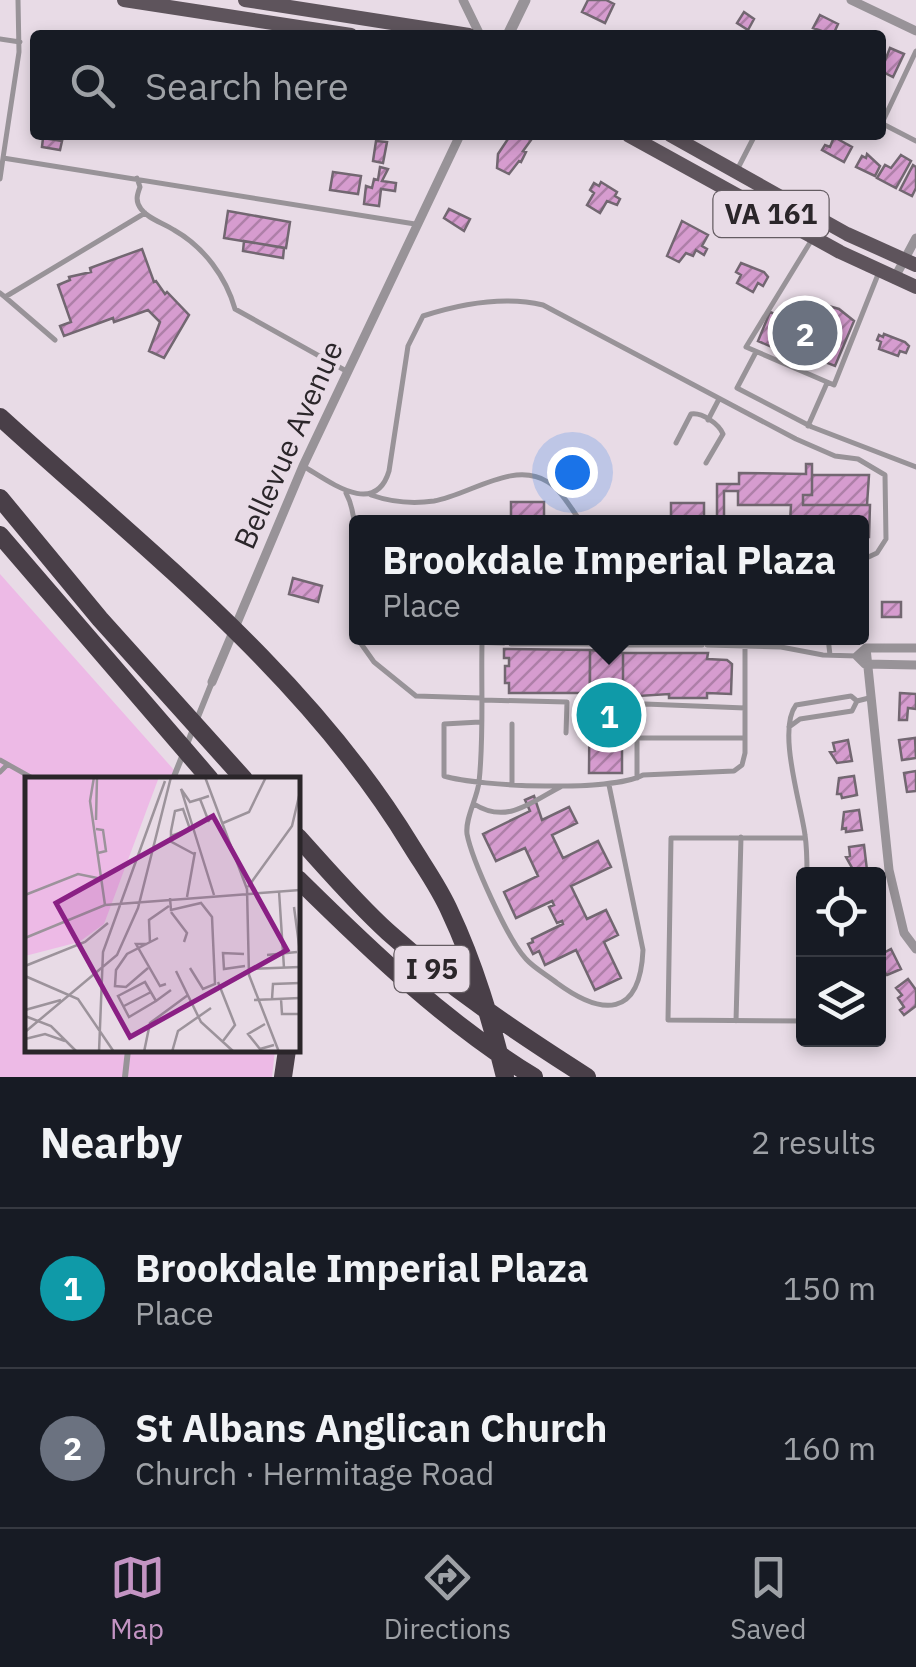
<!DOCTYPE html>
<html lang="en">
<head>
<meta charset="utf-8">
<style>
  :root { --surface:#171b24; --page:#242831; --text:#f1f3f6; --muted:#9ea1a6; --line:#363941; --accent:#c394c3 }
  body { margin:0; font-family:"IBM Plex Sans",sans-serif; background:var(--page); color:var(--text) }
  .controls { position:absolute; right:30px; bottom:30px; display:grid; overflow:hidden; border-radius:10px; box-shadow:0 5px 15px #0003 }
  .controls button { width:90px; height:90px; display:grid; place-items:center; padding:0; border:0; border-bottom:2px solid var(--line); background:var(--surface); color:var(--text); font:50px sans-serif }
  .you { position:absolute; left:572px; top:472px; width:35px; height:35px; margin:-25px; border:8px solid #fff; border-radius:50%; background:#1a73e8; box-shadow:0 0 0 15px #1a73e833 }
  .badge { display:grid; place-items:center; width:65px; height:65px; border-radius:50%; background:var(--accent); color:#fff; font-size:32px; font-weight:700 }
  .pin { position:absolute; translate:-50% -50%; border:5px solid #fff; box-shadow:0 2px 10px #0006 }
  .popup { position:absolute; left:349px; top:515px; width:520px; height:130px; box-sizing:border-box; display:grid; place-content:center; border-radius:10px; background:var(--surface); filter:drop-shadow(0 2px 8px #0005); font-size:32px; white-space:nowrap; color:var(--muted) }
  .popup b { font-size:38px; color:var(--text) }
  .popup::after { content:''; position:absolute; left:50%; top:100%; margin-left:-20px; border:20px solid transparent; border-top-color:var(--surface) }
  .list { margin:0; padding:0; list-style:none }
  h2 { display:flex; justify-content:space-between; align-items:center; height:130px; margin:0; padding:0 40px; font-size:42px }
  h2 small { font-size:32px; font-weight:400; color:var(--muted) }
  .list li { display:grid; grid-template-columns:65px 1fr auto; gap:30px; align-items:center; box-sizing:border-box; height:160px; padding:0 40px; border-top:2px solid var(--line) }
  .list b { display:block; font-size:38px; white-space:nowrap }
  .list p { margin:0; font-size:32px; white-space:nowrap; color:var(--muted) }
  .list em { font-size:32px; font-style:normal; color:var(--muted) }
  .icon { flex:none; width:55px; height:55px; fill:none; stroke:currentColor; stroke-width:2; stroke-linecap:round; stroke-linejoin:round }
  .map { position:relative; flex:none; width:916px; height:1077px; overflow:hidden }
  .search { position:absolute; background:var(--surface); box-shadow:0 5px 15px #0003; left:30px; right:30px; top:30px; height:110px; display:flex; align-items:center; gap:25px; box-sizing:border-box; padding:0 35px; border-radius:10px; color:var(--muted); font-size:38px }
  .sheet { height:450px; background:var(--surface) }
  nav { display:flex; justify-content:space-around; align-items:center; box-sizing:border-box; height:140px; border-top:2px solid var(--line); background:var(--surface); font-size:28px; color:var(--muted) }
  nav a { display:grid; justify-items:center; gap:5px }
  nav .on { color:var(--accent) }
  .map>svg:first-child { display:block }
  .park { fill:#edbae6 }
  .building { fill:url(#building-hatch); stroke:#726771; stroke-width:2.5 }
  .lines { fill:none; stroke-linecap:round; stroke-linejoin:round }
  .service { stroke:#989398; stroke-width:5 }
  .pedestrian { stroke:#989398; stroke-width:6 }
  .minor { stroke:#989398; stroke-width:9 }
  .tertiary { stroke:#989398; stroke-width:11 }
  .primary { stroke:#5e545c; stroke-width:14 }
  .motorway { stroke:#493f48; stroke-width:18 }
  .labels { text-anchor:middle; stroke-width:9; stroke-linejoin:round; paint-order:stroke }
  .shield { fill:#e8dbe6; stroke:#645c62; stroke-width:2.5 }
  .shield-label { font-size:28px; font-weight:bold; fill:#2b262a }
  .street-label { font-size:30px; fill:#2b262a; stroke:#e8dbe6 }
  .inset-road { fill:none; stroke:#9c939b; stroke-width:2.5 }
  .view { fill:#8a1f84; fill-opacity:0.15; stroke:#8a1f84; stroke-width:5 }
  .inset-edge { fill:none; stroke:#2b262a; stroke-width:5 }
</style>
</head>
<body>
<div class="map">
<svg width="916" height="1077" viewBox="0 0 916 1077">
  <defs>
    <pattern id="building-hatch" width="6" height="6" patternUnits="userSpaceOnUse" patternTransform="scale(2.5)"><rect width="6" height="6" fill="#d69ccf"/><path d="M-1 1l2-2M0 6l6-6M5 7l2-2" fill="none" stroke="#ae7fa8"/></pattern>
  </defs>
  <rect width="100%" height="100%" fill="#e8dbe6"/>
  <path class="park" d="M0 574 182 779H28V1050H275L272 1077H0Z"/>
  <path class="building" d="M588 0H606L614 4 605 23 582 12Z
    M744 12 754 19 748 30 737 23Z
    M820 15 838 24 833 35 813 28Z
    M890 48 904 54 893 77 881 71Z
    M506 135H520L531 140 523 151 526 152 521 162 519 161 509 174 497 168 498 154 508 139Z
    M834 137 852 147 844 162 822 150 825 145 830 147Z
    M43 138 62 141 60 150 42 147Z
    M376 141 387 142 383 163 373 161Z
    M867 154 880 166 875 176 856 167 862 156 866 158Z
    M901 155 911 161 896 188 877 178 885 165 891 168Z
    M913 165 916 167V188L912 196 900 190Z
    M380 167 388 169 382 181 396 183 395 191 381 189 379 206 364 204 366 186 372 188 374 179 378 180Z
    M333 172 361 176 358 194 330 190Z
    M601 182 617 192 615 196 620 199 617 205 607 201 600 213 587 205 594 193 590 190 594 183 599 186Z
    M449 209 470 219 464 231 444 218Z
    M228 211 290 222 286 248 224 238Z
    M682 221 708 235 702 246 707 249 704 255 696 250 693 256 686 253 679 262 667 256Z
    M244 241 284 248 283 258 243 251Z
    M142 249 154 282 156 281 165 294 167 292 189 315 164 358 149 351 160 322 148 310 114 322 113 318 64 336 60 326 71 322 58 285 70 280 69 277 91 272 90 268Z
    M741 263 764 272 768 277 763 286 758 283 753 292 737 283 741 275 736 272Z
    M811 301 839 309 854 321 835 366 802 353 799 359 758 341 770 312 800 325Z
    M884 334 905 342 909 346 906 353 900 351 898 356 879 349 881 342 877 340 879 335 883 337Z
    M806 464H812V495H803V505H870L869 537H862V522H785H790L791 505H738V491H724V522H671V503H704V517H717V484H739V473L806 474Z
    M812 475H869L867 505H803V495H812Z
    M511 502H544V522H511Z
    M747 517 791 518 790 522H747Z
    M293 578 322 586 318 602 289 594Z
    M882 602H901V617H882Z
    M504 649 590 650V693H509V683H505V666H509V658H504Z
    M590 650 623 653V702H629V728H622V773H589Z
    M623 653H708L707 659 727 660 732 664 731 694 707 693V698H669V694L623 697Z
    M900 693 916 694V709L908 708 907 720H899Z
    M915 738 916 758 902 760 899 740Z
    M848 740 852 761 837 763 830 752 835 751 833 743Z
    M916 771V791L907 792 904 773Z
    M854 776 857 795 842 798 841 794H837L839 778Z
    M534 796 542 820 569 807 577 823 552 835 563 858 598 841 611 867 571 886 587 919 606 910 618 935 604 942 621 978 595 990 576 950 545 965 539 951 533 954 528 944 533 942 532 939 563 924 562 921 557 923 549 907 554 905 552 901 516 918 504 892 538 876 525 848 496 861 483 834 530 811 525 800Z
    M859 810 862 830 846 832V828L842 829 844 812Z
    M864 845 867 870 855 873 846 857 850 856 849 847Z
    M891 949 901 969 887 975 878 967 882 965 878 956Z
    M908 979 916 990V1006L904 1015 900 1010 904 1007 898 998 902 995 896 988Z"/>
  <g class="lines">
    <path class="service" d="M18 0 19 52 3 158 415 224
      M0 39 20 42
      M881 123 916 141
      M882 123 916 51
      M736 172 755 135
      M137 178 140 187C137 195 135 201 141 209 148 219 164 223 174 230 204 247 226 277 235 309L348 372
      M0 179 3 158
      M811 241 746 347 834 385 879 272
      M0 293 5 297 145 213
      M5 297 55 340
      M756 352 737 388 812 427 916 467
      M708 420 719 399
      M808 426 827 383
      M676 443 691 414C702 412 719 424 723 434L706 463
      M303 466C329 481 375 518 389 471L408 346 423 316C460 304 505 296 543 305L796 439 835 456 858 459 885 475 886 539 877 553 862 560
      M346 493C365 528 347 589 356 633
      M371 495C391 502 413 504 434 501 470 495 513 460 548 482 561 490 570 507 579 519
      M357 638 374 662 416 696 481 698
      M828 638 830 655
      M358 639 504 643
      M482 644C481 689 484 737 479 782 477 799 465 818 467 834 472 860 508 940 526 959 534 968 547 975 557 983 602 1016 640 1018 643 950L609 785
      M511 644H603
      M610 645H702
      M707 645 781 647 823 655 857 656
      M482 700 567 702 566 733
      M480 722 444 724V776C480 787 612 792 643 775L734 771 742 765 745 753V646
      M512 724V784
      M789 727 800 719 852 711 857 701 869 698
      M638 738H745
      M0 760 34 779
      M0 772 7 765
      M637 778V711L645 704 745 708
      M474 804C507 825 531 802 562 786
      M807 874C807 861 807 848 805 835 801 804 777 730 796 705L851 696 857 701
      M736 1021 741 837
      M804 1021 668 1020 671 838H805"/>
    <path class="pedestrian" d="M173 779 212 682
      M125 1077 128 1050"/>
    <path class="minor" d="M463 0 480 35
      M851 0 916 31
      M894 279 916 238
      M866 648 889 870 904 933 916 949
      M916 648H866L857 656 865 664 916 665
      M212 682 303 466 460 135"/>
    <path class="tertiary" d="M508 35 525 0"/>
    <path class="primary" d="M124 0 351 35
      M245 0 469 35
      M628 135 840 252 916 287
      M670 135 847 234 916 265"/>
    <path class="motorway" d="M0 417C147 551 308 675 412 847 425 868 440 889 450 912 475 965 491 1021 505 1077
      M0 498 100 619 244 779
      M0 535 210 779
      M298 837C327 869 356 903 388 932 449 987 518 1033 587 1077
      M298 879C371 951 446 1023 534 1077
      M283 1077 287 1050"/>
  </g>
  <g class="labels">
    <g class="shield">
      <rect x="713.5" y="191" width="115" height="46" rx="8"/>
      <rect x="394.5" y="946" width="75" height="46" rx="8"/>
    </g>
    <g class="shield-label">
      <text x="771" y="224">VA 161</text>
      <text x="432" y="979">I 95</text>
    </g>
    <g class="street-label">
      <text transform="translate(289 445) rotate(-66)" y="10">Bellevue Avenue</text>
    </g>
  </g>
  <g transform="translate(25 777)">
    <rect width="275" height="275" fill="#e8dbe6"/>
    <path d="M0 0H134L79 147 54 165 0 179Z" fill="#edbae6"/>
    <path class="inset-road" d="M69 0 65 24 80 128M180 0 222 112 224 198 254 275M175 22 165 25 156 12 189 118M71 43 72 0M184 45 175 22 184 19M198 46 224 35 241 0M71 52 78 53 81 74 73 76M146 59 165 52 158 32 150 34 146 54V59L145 64 169 77M223 110 267 49 275 15M254 114 259 191M0 118 53 97 77 102M162 120 170 75M145 121 146 133 176 126 187 140 190 207 178 212 165 191M269 130 275 175M146 135 162 156 159 165M0 161 80 128 275 113M125 166 124 143 144 129M122 167H111L135 209 141 207M219 177 198 176 199 192 220 189M242 178 272 175M0 189 60 165 83 146M123 191 101 210 90 209 91 193 102 177 133 161M223 192 275 190M151 194 176 245 209 275M0 199 53 222 89 275M193 205 210 248 198 264M247 222 248 207 275 206M256 222 257 237H275M229 223 275 221M131 224 120 205 93 219 104 240 131 224 146 213M99 229 126 215M0 233 36 223M0 239 26 249 52 275M240 247 223 257 235 272 249 268M0 255 92 178 113 131 146 0M0 262 20 257 40 264M74 275 78 175 140 4M119 275 125 246 163 218M147 275 153 254 186 231"/>
    <path class="view" d="M188 39 262 173 105 260 31 126Z"/>
    <rect width="275" height="275" class="inset-edge"/>
  </g>
</svg>
<div class="controls">
<button><svg class="icon" aria-label="locate" viewBox="0 0 24 24"><circle cx="12" cy="12" r="6"/><path d="M12 2v4M12 18v4M2 12h4M18 12h4"/></svg></button>
<button><svg class="icon" aria-label="layers" viewBox="0 0 24 24"><path d="M12 4l9 5-9 5-9-5zM3 14l9 5 9-5"/></svg></button>
</div>
<div class="you"></div>
<div class="pin badge" style="left:609px;top:715px;background:#0f9aa8">1</div>
<div class="popup"><b>Brookdale Imperial Plaza</b>Place</div>
<div class="pin badge" style="left:805px;top:333px;background:#6b7280">2</div>
<div class="search"><svg class="icon" aria-label="search" viewBox="0 0 24 24"><circle cx="10" cy="10" r="6"/><path d="M15 15l6 6"/></svg>Search here</div>
</div>
<section class="sheet">
<h2>Nearby<small>2 results</small></h2>
<ul class="list">
<li><span class="badge" style="background:#0f9aa8">1</span><div><b>Brookdale Imperial Plaza</b><p>Place</p></div><em>150 m</em></li>
<li><span class="badge" style="background:#6b7280">2</span><div><b>St Albans Anglican Church</b><p>Church · Hermitage Road</p></div><em>160 m</em></li>
</ul>
</section>
<nav>
<a class="on"><svg class="icon" aria-label="map" viewBox="0 0 24 24"><path d="M3 6l6-2 6 2 6-2v14l-6 2-6-2-6 2zM9 4v14M15 6v14"/></svg>Map</a>
<a><svg class="icon" aria-label="directions" viewBox="0 0 24 24"><path d="M12 3l9 9-9 9-9-9zM9 14v-3h6M13 9l2 2-2 2"/></svg>Directions</a>
<a><svg class="icon" aria-label="saved" viewBox="0 0 24 24"><path d="M7 4h10v16l-5-4-5 4z"/></svg>Saved</a>
</nav>
</body>
</html>
